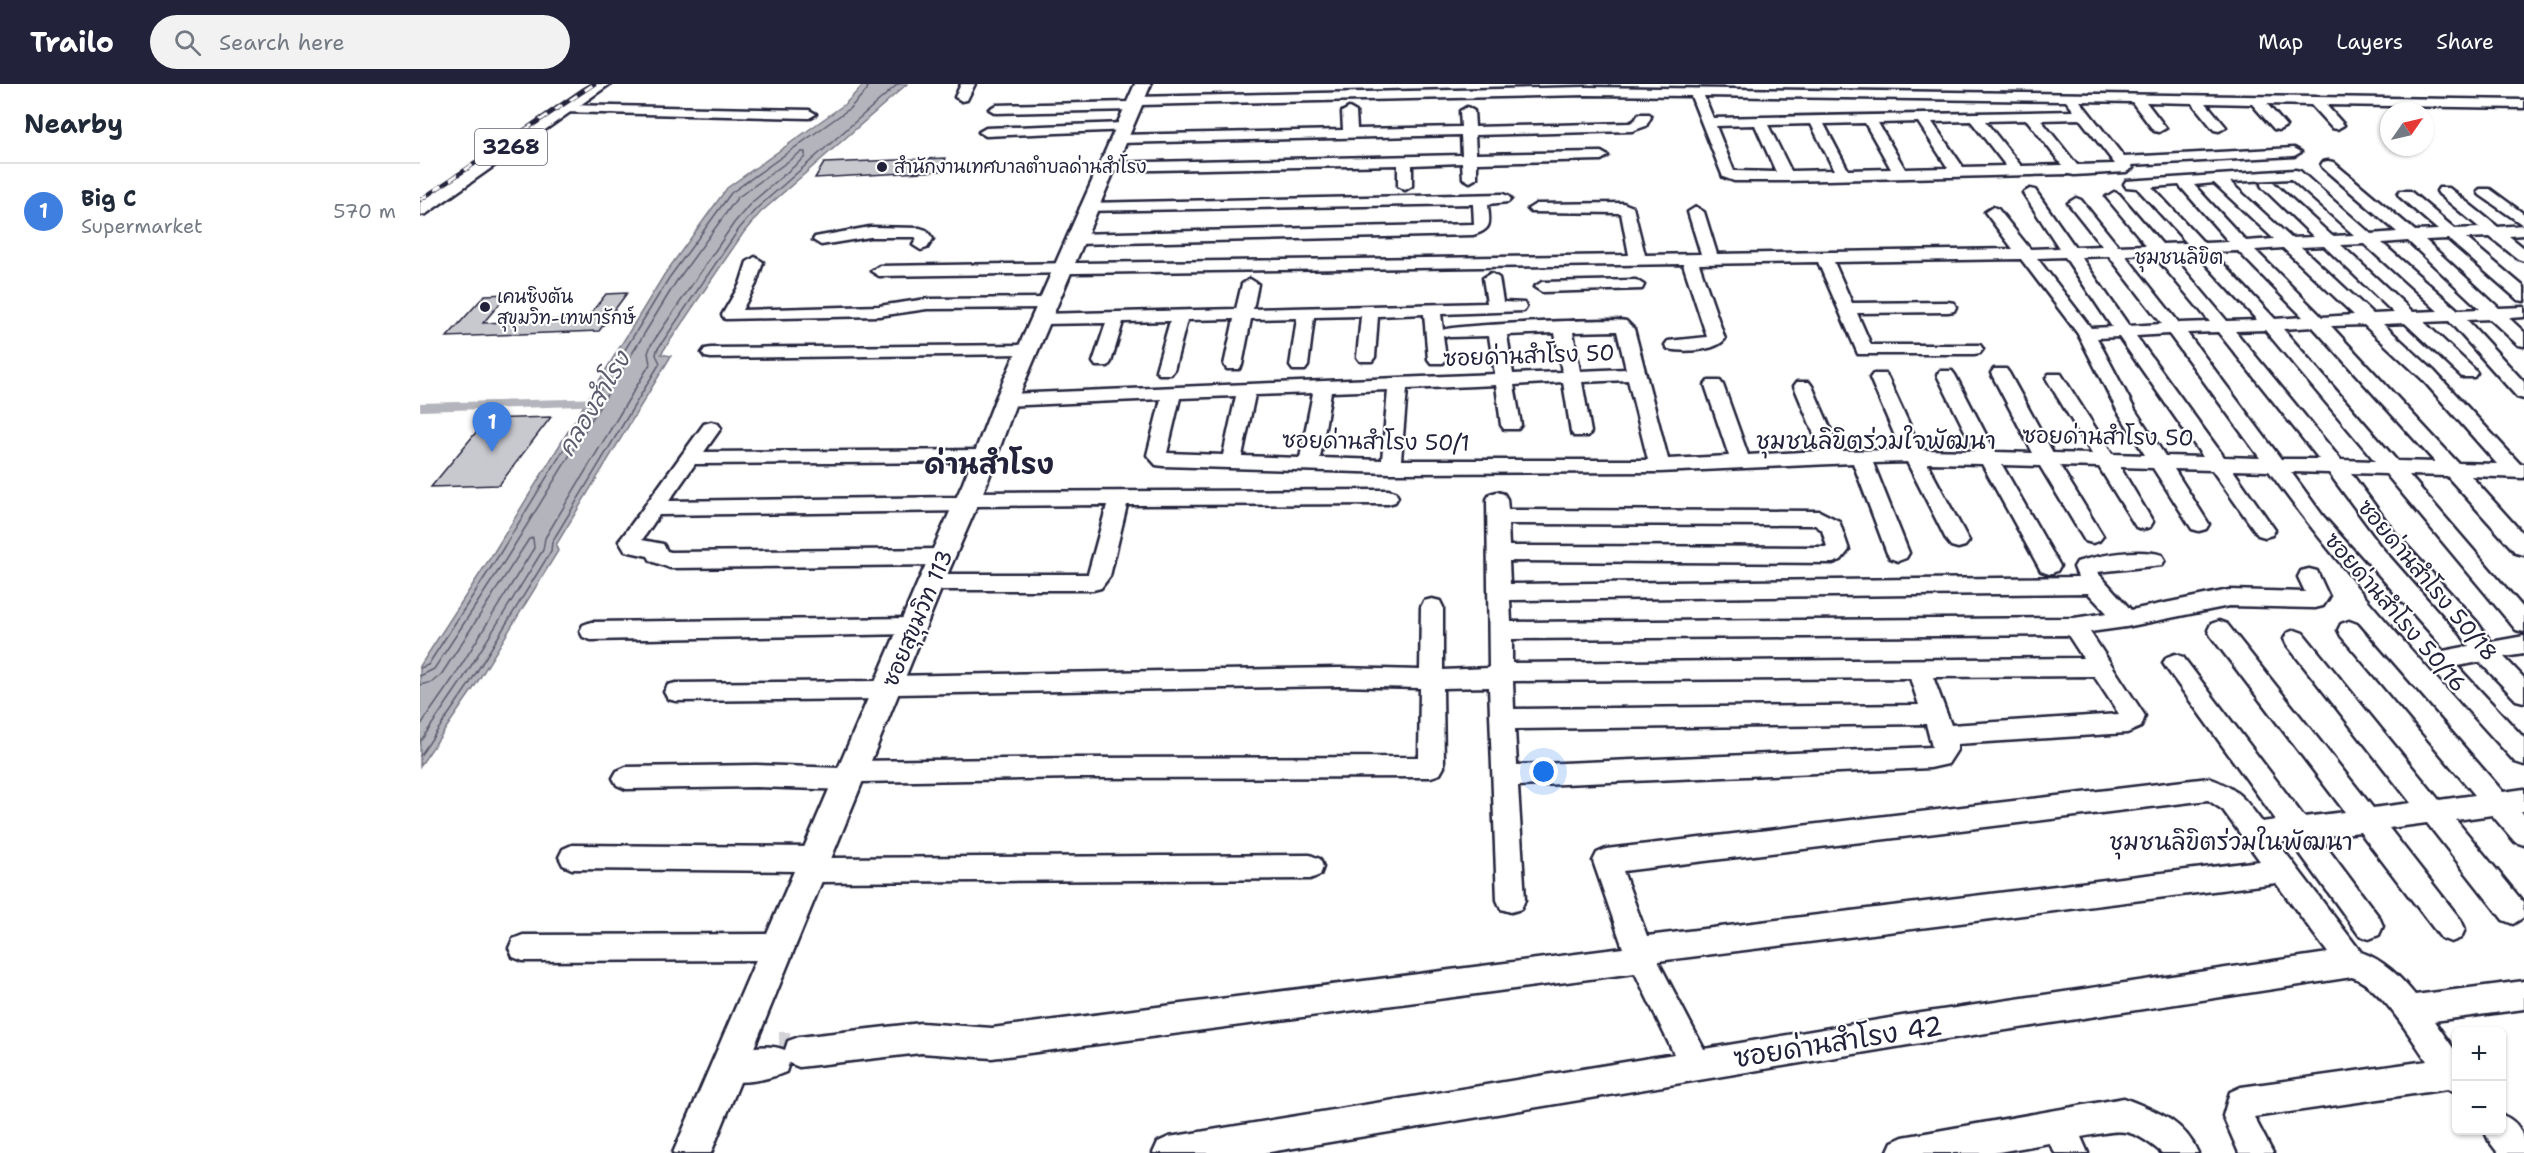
<!DOCTYPE html>
<html lang="en">
<head>
<meta charset="utf-8">
<style>
  :root { --surface:#fff; --page:#f2f2f3; --text:#1f2937; --muted:#747a83; --line:#e0e1e3; --accent:#22223b }
  body { margin:0; font-family:"Shantell Sans","Playpen Sans Thai",sans-serif; background:var(--page); color:var(--text) }
  .controls { position:absolute; right:18px; bottom:18px; display:grid; overflow:hidden; border-radius:9px; box-shadow:0 2px 4px #0004 }
  .controls button { width:54px; height:54px; display:grid; place-items:center; padding:0; border:0; border-bottom:2px solid var(--line); background:var(--surface); color:var(--text); font:30px sans-serif }
  .compass { position:absolute; left:1960px; top:18px; width:54px; height:54px; border-radius:50%; background:var(--surface); box-shadow:0 2px 4px #0004; rotate:56deg }
  .you { position:absolute; left:1124px; top:688px; width:21px; height:21px; margin:-15px; border:4px solid #fff; border-radius:50%; background:#1a73e8; box-shadow:0 0 0 9px #1a73e833 }
  .badge { display:grid; place-items:center; width:39px; height:39px; border-radius:50%; background:var(--accent); color:#fff; font-size:20px; font-weight:700 }
  .pin { position:absolute; translate:-50% -50px; filter:drop-shadow(0 2px 3px #0008) }
  .pin::after { content:''; position:absolute; top:32px; width:21px; height:18px; background:inherit; clip-path:polygon(0 0,100% 0,50% 100%) }
  .list { margin:0; padding:0; list-style:none }
  h2 { display:flex; justify-content:space-between; align-items:center; height:78px; margin:0; padding:0 24px; font-size:26px }
  h2 small { font-size:20px; font-weight:400; color:var(--muted) }
  .list li { display:grid; grid-template-columns:39px 1fr auto; gap:18px; align-items:center; box-sizing:border-box; height:96px; padding:0 24px; border-top:2px solid var(--line) }
  .list b { display:block; font-size:22px; white-space:nowrap }
  .list p { margin:0; font-size:20px; white-space:nowrap; color:var(--muted) }
  .list em { font-size:20px; font-style:normal; color:var(--muted) }
  .icon { flex:none; width:33px; height:33px; fill:none; stroke:currentColor; stroke-width:2; stroke-linecap:round; stroke-linejoin:round }
  .map { position:relative; flex:none; width:2104px; height:1069px; overflow:hidden }
  header { display:flex; align-items:center; gap:36px; box-sizing:border-box; height:84px; padding:0 30px; background:var(--accent); color:#fff }
  header strong { font-size:28px }
  nav { display:flex; gap:33px; margin-inline-start:auto; font-size:21px }
  .search { width:420px; height:54px; background:var(--page); display:flex; align-items:center; gap:15px; box-sizing:border-box; padding:0 21px; border-radius:33px; color:var(--muted); font-size:22px }
  main { display:flex }
  aside { flex:1; background:var(--surface) }
  .map>svg:first-child { display:block }
  .water { fill:#b4b4bc; stroke:#7a7a88; stroke-width:1.5 }
  .lines { fill:none; stroke-linecap:round; stroke-linejoin:round }
  .shore { stroke:#5c5c6f; stroke-width:1.5 }
  .canal { fill:#b4b4bc; fill-rule:evenodd }
  .building { fill:#c8c8cf; stroke:#22223b; stroke-width:1.5 }
  .minor-tunnel { stroke:#d3d3d8; stroke-width:28; stroke-dasharray:28 14; stroke-linecap:butt }
  .minor-casing { stroke:#22223b; stroke-width:5 }
  .major-casing { stroke:#22223b; stroke-width:5 }
  .minor { fill:#fff; fill-rule:evenodd }
  .major { fill:#fff; fill-rule:evenodd }
  .rail-casing { stroke:#22223b; stroke-width:4.5 }
  .rail { stroke:#fff; stroke-width:3; stroke-dasharray:9; stroke-linecap:butt }
  .poi-dot { fill:#22223b; stroke:#fff; stroke-width:2 }
  .labels { text-anchor:middle; stroke-width:4.5; stroke-linejoin:round; paint-order:stroke }
  .far-poi-label { font-size:18px; fill:#22223b; stroke:#fff; text-anchor:start }
  .far-neighbourhood-label { font-size:20px; fill:#22223b; stroke:#fff }
  .shield { fill:#fff; stroke:#646476; stroke-width:1.5 }
  .shield-label { font-size:21px; font-weight:bold; fill:#22223b }
  .street-label { font-size:22px; fill:#22223b; stroke:#fff }
  .water-label { font-size:24px; font-style:italic; fill:#5c5c6f; stroke:#fff }
  .neighbourhood-label { font-size:24px; fill:#22223b; stroke:#fff }
  .near-street-label { font-size:27px; fill:#22223b; stroke:#fff }
  .district-label { font-size:28px; font-weight:bold; fill:#22223b; stroke:#fff }
</style>
</head>
<body>
<header>
<strong>Trailo</strong>
<div class="search"><svg class="icon" aria-label="search" viewBox="0 0 24 24"><circle cx="10" cy="10" r="6"/><path d="M15 15l6 6"/></svg>Search here</div>
<nav><a>Map</a><a>Layers</a><a>Share</a></nav>
</header>
<main>
<aside>
<h2>Nearby<small></small></h2>
<ul class="list">
<li><span class="badge" style="background:#3f7fe0">1</span><div><b>Big C</b><p>Supermarket</p></div><em>570 m</em></li>
</ul>
</aside>
<div class="map">
<svg width="2104" height="1069" viewBox="0 0 2104 1069">
  <rect width="100%" height="100%" fill="#fff"/>
  <filter id="ink" filterUnits="userSpaceOnUse"><feTurbulence type="fractalNoise" baseFrequency=".0167" numOctaves="2"/><feDisplacementMap in="SourceGraphic" scale="12" xChannelSelector="R" yChannelSelector="G"/><feConvolveMatrix kernelMatrix="1 2 1 2 8 2 1 2 1" color-interpolation-filters="sRGB"/></filter>
  <g filter="url(#ink)">
    <path class="water" d="M444 0H487L340 129 324 148 241 270 251 272 136 461 138 467 53 605 0 682V582L74 468 244 191 307 104 425 20Z"/>
    <g class="lines">
      <path class="shore" d="M0 584 8 581 79 471 249 194 311 109 429 25 447 6 448 0
        M0 592 14 585 86 475 256 198 317 114 381 68H385V73L331 119 314 139 231 261 228 269 230 280 125 454 123 466 41 598 0 658
        M0 601 12 598 21 591 109 455 113 454 114 464 34 593 0 642
        M0 672 48 602 131 467 132 458 240 279 236 271 237 266 319 145 336 125 478 0"/>
      <path class="canal" d="M185 314 191 318 189 321 0 327V319Z"/>
    </g>
    <path class="building" d="M526 74 521 87 395 94 404 79Z
      M207 209 179 247 27 253 65 211 88 210 63 239 166 235 186 210Z
      M131 333 79 401 11 403 67 335Z"/>
    <g class="lines">
      <path class="minor-tunnel" d="M359 962H370"/>
      <g class="minor-casing">
        <path id="minor" d="M541 0H555L547 16 542 17 535 13Z
          M1166 3 2104 16V24L1906 21 1924 41 1917 45 1912 44 1891 21 1847 20 1866 42 1859 46 1854 45 1832 20 1786 19 1806 43 1799 47 1794 46 1772 19 1726 18 1746 44 1739 48 1734 47 1712 18 1660 17 1704 73 1874 64 1881 68 1874 72 1711 81 1713 84 1706 88 1654 91 1649 90 1366 97H1314L1303 93 1271 12 1166 11 719 21 718 25 713 26 576 29 569 25 576 21 710 18 711 14 716 13ZM1284 12 1646 17 1654 27 1293 34ZM1660 35 1695 80 1657 81 1621 36ZM1607 36 1642 81 1601 82 1565 37ZM1551 37 1586 82 1543 83 1512 38ZM1498 38 1528 84 1485 85 1458 39ZM1445 39 1471 85 1428 86 1404 40ZM1391 40 1414 86 1371 87 1348 41ZM1335 41 1356 88 1314 87 1296 42Z
          M145 21 389 26 396 30 389 34 140 28 138 25 140 22Z
          M1047 23 1054 27 1055 43 1210 39 1215 36 1219 30H1229L1231 33 1226 42 1212 47 1055 51 1056 70 1181 68 1188 72 1181 76 1057 79V94L1050 98 1043 94 1042 79 992 81V102L985 106 978 102V81L687 87 680 83 687 79 1042 71 1041 51 699 59 692 55 699 51 923 46 922 28 929 24 936 28 937 45 1041 43 1040 27Z
          M704 39 711 43 709 46 566 52 559 48 566 44Z
          M1908 77 1913 78 1995 147 2018 146 1980 113 1978 110 1980 107H1990L2035 145 2060 144 2019 110 2017 107 2019 104H2029L2078 143 2103 141 2060 111 2058 108 2060 105H2070L2104 130V151L2089 152 2104 164V177L2098 175 2070 153 2046 154 2104 203V217L2098 216 2028 155 2005 156 2079 224 2104 223V233L2089 234 2104 248V262L2098 261 2070 235 2047 236 2104 298V315L2097 313 2029 237 2004 238 2054 285 2057 289 2054 293H2042L1985 239 1963 240 2014 287 2100 380H2104V394L2051 392 2104 451V471L2096 469 2027 392 1989 391 2104 525V548L2096 546 1966 390 1931 389 1975 449 2057 538 2071 558 2104 552V570L2084 573 2104 594V618L2096 616 2060 578 2037 582 2104 654V681L2095 678C2010 584 1924 491 1849 387L1813 386 1855 446 1852 451 1845 453 1838 451 1792 386 1754 385 1789 440 1786 445 1779 447 1772 445 1733 384 1700 383 1733 438 1730 443 1723 445 1716 443 1679 383 1640 382 1683 452 1679 457 1672 459 1665 457 1620 382 1582 381 1640 482 1637 487 1629 490 1621 487 1562 380 1507 379 1549 457 1545 462 1538 464 1531 462 1527 457 1487 378 1453 379 1489 469 1486 474 1478 477 1470 474 1467 469 1433 379 1240 388 971 389 743 382 736 381 727 371 741 315 586 322 579 320 577 316 579 312 586 310 1075 290 1069 252 1030 253 1023 251 1026 275 1023 279H1011L1008 275 1004 230 958 232 955 273 952 277H940L937 273 941 232 894 233 888 282 885 286H873L870 282 877 234 831 235 822 281 819 285H807L804 281 814 235 767 236 754 286 751 290H739L736 286 750 237 703 238 691 278 688 282H676L673 278 686 239 621 240 615 239 612 235 615 231 621 230 816 225 822 200 830 195 838 200 833 225 1067 219 1063 194 1071 189 1079 194 1083 218 1104 219 1106 223 1104 227 1021 230 1023 246C1031 241 1192 234 1206 237L1214 245 1248 375 1309 372 1285 301 1288 297H1300L1303 301 1328 371 1401 367 1374 302 1377 298H1389L1392 302 1420 367 1481 366 1450 294 1453 290H1465L1468 294 1501 366 1555 367 1517 291 1520 287H1532L1535 291 1575 368 1613 369 1571 289 1574 285H1586L1589 289 1633 369 1672 370 1626 294 1629 290H1641L1692 370 1725 371 1697 326 1658 250 1601 175 1414 178 1432 219 1528 218 1534 219 1536 223 1534 227 1528 228 1437 229 1451 261H1560L1563 265 1560 269 1554 270H1438L1398 178 1279 180 1305 255C1295 268 1262 268 1248 265L1245 261 1248 257 1287 253 1263 180 459 192 451 187 459 182 1209 171 1201 129 1111 128 1108 125 1116 120 1203 119 1213 123 1225 171 1281 170 1268 128 1276 123 1284 128 1297 170 1593 165 1565 128 1573 123 1578 125 1610 165 1639 164 1603 109 1610 105 1615 106 1655 163 1682 162 1648 119 1656 114 1661 116 1698 162 1726 161 1686 113 1694 108 1699 110 1742 160 1767 159 1717 104 1706 103 1704 100 1706 97 1875 86 1880 87 1951 150 1977 148 1903 84 1901 81 1903 78ZM1871 95 1934 151 1912 152 1853 98H1843L1841 101 1843 104 1894 153 1871 154 1810 98ZM1794 99 1854 155 1826 157 1774 101ZM1759 101 1809 158 1784 159 1732 103ZM1988 157 2060 225 2038 226 1962 159ZM1944 160 2018 227 1993 228 1921 161ZM1904 162 1974 229 1953 230 1881 163ZM1863 164 1934 231 1902 233 1835 166ZM1818 167 1883 233 1855 235 1792 168ZM1775 168 1837 236 1807 237 1750 169ZM1733 170 1790 238 1759 239 1705 171ZM1689 172 1742 240 1709 242 1661 173ZM1645 173 1692 243 1671 244 1617 174ZM1944 241 2002 295 2077 380 2038 379 1911 242ZM1893 243 2015 378 1977 377 1863 245ZM1845 246 1955 377 1921 376 1815 247ZM1197 247 1206 285 1160 287 1153 248ZM1798 248 1899 375H1861L1767 249ZM1135 249 1142 288 1093 290 1087 251ZM1749 250 1840 374 1804 373 1716 252ZM1699 253 1783 373 1745 372 1715 326 1677 254ZM1208 296 1228 376H981L987 305 1076 301 1081 341 1084 345H1098L1101 341 1094 301 1143 298 1151 348 1154 352H1168L1171 348 1162 298ZM968 306 962 376 900 374 911 308ZM893 309 880 374 822 372 835 311ZM816 312 803 371 747 369 760 314ZM1871 388 1909 389 1961 459 2041 550 2049 562 2023 567 1903 432Z
          M1083 110 1088 112 1091 115 1088 118 1068 120C1069 138 1074 145 1053 151L655 160 647 155 655 150 1054 140 1053 120 663 127 660 124 663 121 668 119Z
          M450 143 500 144 506 146 513 155 507 164 501 166 493 161 497 155 495 153H450L401 161 393 156 395 153Z
          M335 173 343 178 336 200 322 226 459 222 507 215 628 214 634 215 636 219 634 223 628 224 507 225 459 232 305 235 302 231 320 200 327 178Z
          M1216 196 1224 201 1222 205 1122 208 1114 203 1122 198Z
          M608 261 614 262 617 266 614 270 291 274 285 273 282 269 285 265 291 264Z
          M291 338 298 340 301 344 284 368 565 366 572 368 575 372 572 376 565 378 275 380 249 417 539 413 548 408 968 406 975 408 978 413 975 418 968 420 707 421 690 492 681 504 673 506H511L503 504 500 498 503 492 511 490H668L687 421 555 422 546 427 239 431 222 456 243 460 247 467 251 468 522 465 530 468 533 473 530 478 522 481 250 484 231 477 228 472 205 467 199 457 203 452 284 340Z
          M1077 408 1084 410 1087 415 1088 426 1399 427 1419 437 1429 466 1421 476 1413 479 1089 477 1090 500 1658 493 1654 483 1657 478C1680 471 1719 464 1742 471L1745 476 1742 481 1677 488 1711 526 1809 506 1885 508 1878 493 1881 487 1889 485 1897 487 1909 513 1903 522 1895 524 1809 522 1706 543 1670 548 1725 632 1721 643 1707 649 1537 660V666L1528 680 1510 684 1098 702 1105 816 1101 825 1091 828 1081 825 1077 816 1069 603 1023 604 1024 683 1020 690 1011 693 656 694 440 698 438 703 429 706 336 703 206 705 197 701 193 694 197 687 206 683 336 681 421 684 423 681 432 677 656 674 999 673 1000 604 919 602 476 610 466 615 256 617 248 615 244 608 248 601 256 599 458 597 468 592 919 584 1000 586 1001 523 1004 517 1012 515 1020 517 1023 523V586L1069 584 1067 415 1070 410ZM1088 440 1395 441 1402 446 1407 463 1089 462ZM1668 509 1687 529 1654 534 1091 538 1090 516ZM1648 551 1663 574 1092 579V555ZM1674 592 1699 630 1531 641 1513 593ZM1490 594 1499 621 1094 625 1093 597ZM1506 640 1512 663 1097 681 1095 645Z
          M493 534 501 536 504 542 501 548 493 550 171 556 163 553 160 547 163 541 171 538Z
          M1799 537 1807 540 1953 724 1991 719 1867 561 1864 555 1867 549 1875 546 1883 549 2019 716 2055 711 1921 552 1918 546 1921 540 1929 537 1937 540 2083 708 2104 705V727H2101L2104 731V761L2095 758 2072 731 2036 736 2103 818 2104 833 2093 840 2083 836 2007 739 1969 744 2041 836 2045 845 2041 854 2031 858 2021 854 1940 748 1899 753 1959 833 1963 842 1959 851 1949 855 1939 851 1871 757 1858 759 1941 868C1964 876 1980 893 1995 911L2104 897V925L2014 937 2036 968V1008L2028 1005 1834 1033 1853 1069H1819L1803 1032 1810 1008 1821 1003 2007 977C1990 953 1961 902 1932 893L1488 961 844 1069H733L738 1058 749 1053 1254 970 1215 889 572 974 501 969 379 983 369 979 366 988C347 996 317 1002 298 994L294 983 298 972C316 965 347 958 365 966L368 957 379 953 501 939 572 944 1203 864 1173 777 1177 769 1186 765 1789 694C1817 704 1825 715 1842 738L1856 736 1747 585 1743 579 1747 573 1755 570 1763 573 1884 733 1925 728 1791 552 1788 546 1791 540ZM1788 716 1803 726 1840 777 1227 852 1203 787ZM1856 799 1908 869 1488 931 1284 965 1238 877Z
          M152 761 396 763 405 767 409 774 890 771 900 775 903 783 900 791 890 795 391 798 381 794 378 787 152 785 143 781 139 773 143 765Z
          M359 850 369 854 373 863 369 872 359 876 103 877 93 873 89 864 93 855 103 851Z
          M1704 1014C1735 1027 1764 1036 1778 1069H1742C1709 1041 1701 1046 1661 1053L1668 1069H1635L1629 1059 1573 1069H1467L1472 1058 1483 1053Z
          M2082 1031C2100 1038 2104 1050 2104 1069H2078L2069 1057 2064 1046H2082Z"/>
      </g>
      <g class="major-casing">
        <path id="major" d="M172 0H190L6 130 0 131V118Z
          M715 0H731L597 316 567 399 524 498 291 1069H253L498 498 543 399 575 316Z"/>
      </g>
      <use href="#minor" class="minor"/>
      <use href="#major" class="major"/>
      <g class="rail-casing">
        <path id="rail" d="M0 116 174 0"/>
      </g>
      <use href="#rail" class="rail"/>
    </g>
  </g>
  <g class="poi-dot">
    <circle cx="462" cy="83" r="6"/>
    <circle cx="65" cy="223" r="6"/>
  </g>
  <g class="labels">
    <g class="far-poi-label">
      <text x="474" y="89">สำนักงานเทศบาลตำบลด่านสำโรง</text>
      <text x="77" y="219">เคนซิงตัน<tspan x="77" dy="21">สุขุมวิท-เทพารักษ์</tspan></text>
    </g>
    <g class="far-neighbourhood-label">
      <text x="1759" y="180">ชุมชนลิขิต</text>
    </g>
    <rect class="shield" x="55" y="45" width="72" height="36" rx="4.5"/>
    <g class="shield-label">
      <text x="91" y="70">3268</text>
    </g>
    <g class="street-label">
      <text transform="translate(1109 271) rotate(-2)" y="8">ซอยด่านสำโรง 50</text>
      <text transform="translate(1688 352) rotate(1)" y="8">ซอยด่านสำโรง 50</text>
      <text transform="translate(956 357) rotate(1)" y="8">ซอยด่านสำโรง 50/1</text>
      <text transform="translate(2008 496) rotate(50)" y="8">ซอยด่านสำโรง 50/18</text>
      <text transform="translate(1976 528) rotate(49)" y="8">ซอยด่านสำโรง 50/16</text>
      <text transform="translate(497 534) rotate(-67)" y="8">ซอยสุขุมวิท 113</text>
    </g>
    <g class="water-label">
      <text transform="translate(174 320) rotate(-59)" y="8">คลองสำโรง</text>
    </g>
    <g class="neighbourhood-label">
      <text x="1456" y="365">ชุมชนลิขิตร่วมใจพัฒนา</text>
      <text x="1811" y="766">ชุมชนลิขิตร่วมในพัฒนา</text>
    </g>
    <g class="near-street-label">
      <text transform="translate(1418 958) rotate(-9)" y="9">ซอยด่านสำโรง 42</text>
    </g>
    <g class="district-label">
      <text x="569" y="390">ด่านสำโรง</text>
    </g>
  </g>
</svg>
<div class="controls">
<button>+</button>
<button>−</button>
</div>
<svg class="compass" viewBox="-18 -18 36 36"><path d="M0-13l5 13h-10z" fill="#e53935"/><path d="M0 13l5-13h-10z" fill="#747a83"/></svg>
<div class="you"></div>
<div class="pin badge" style="left:72px;top:368px;background:#3f7fe0">1</div>
</div>
</main>
</body>
</html>
